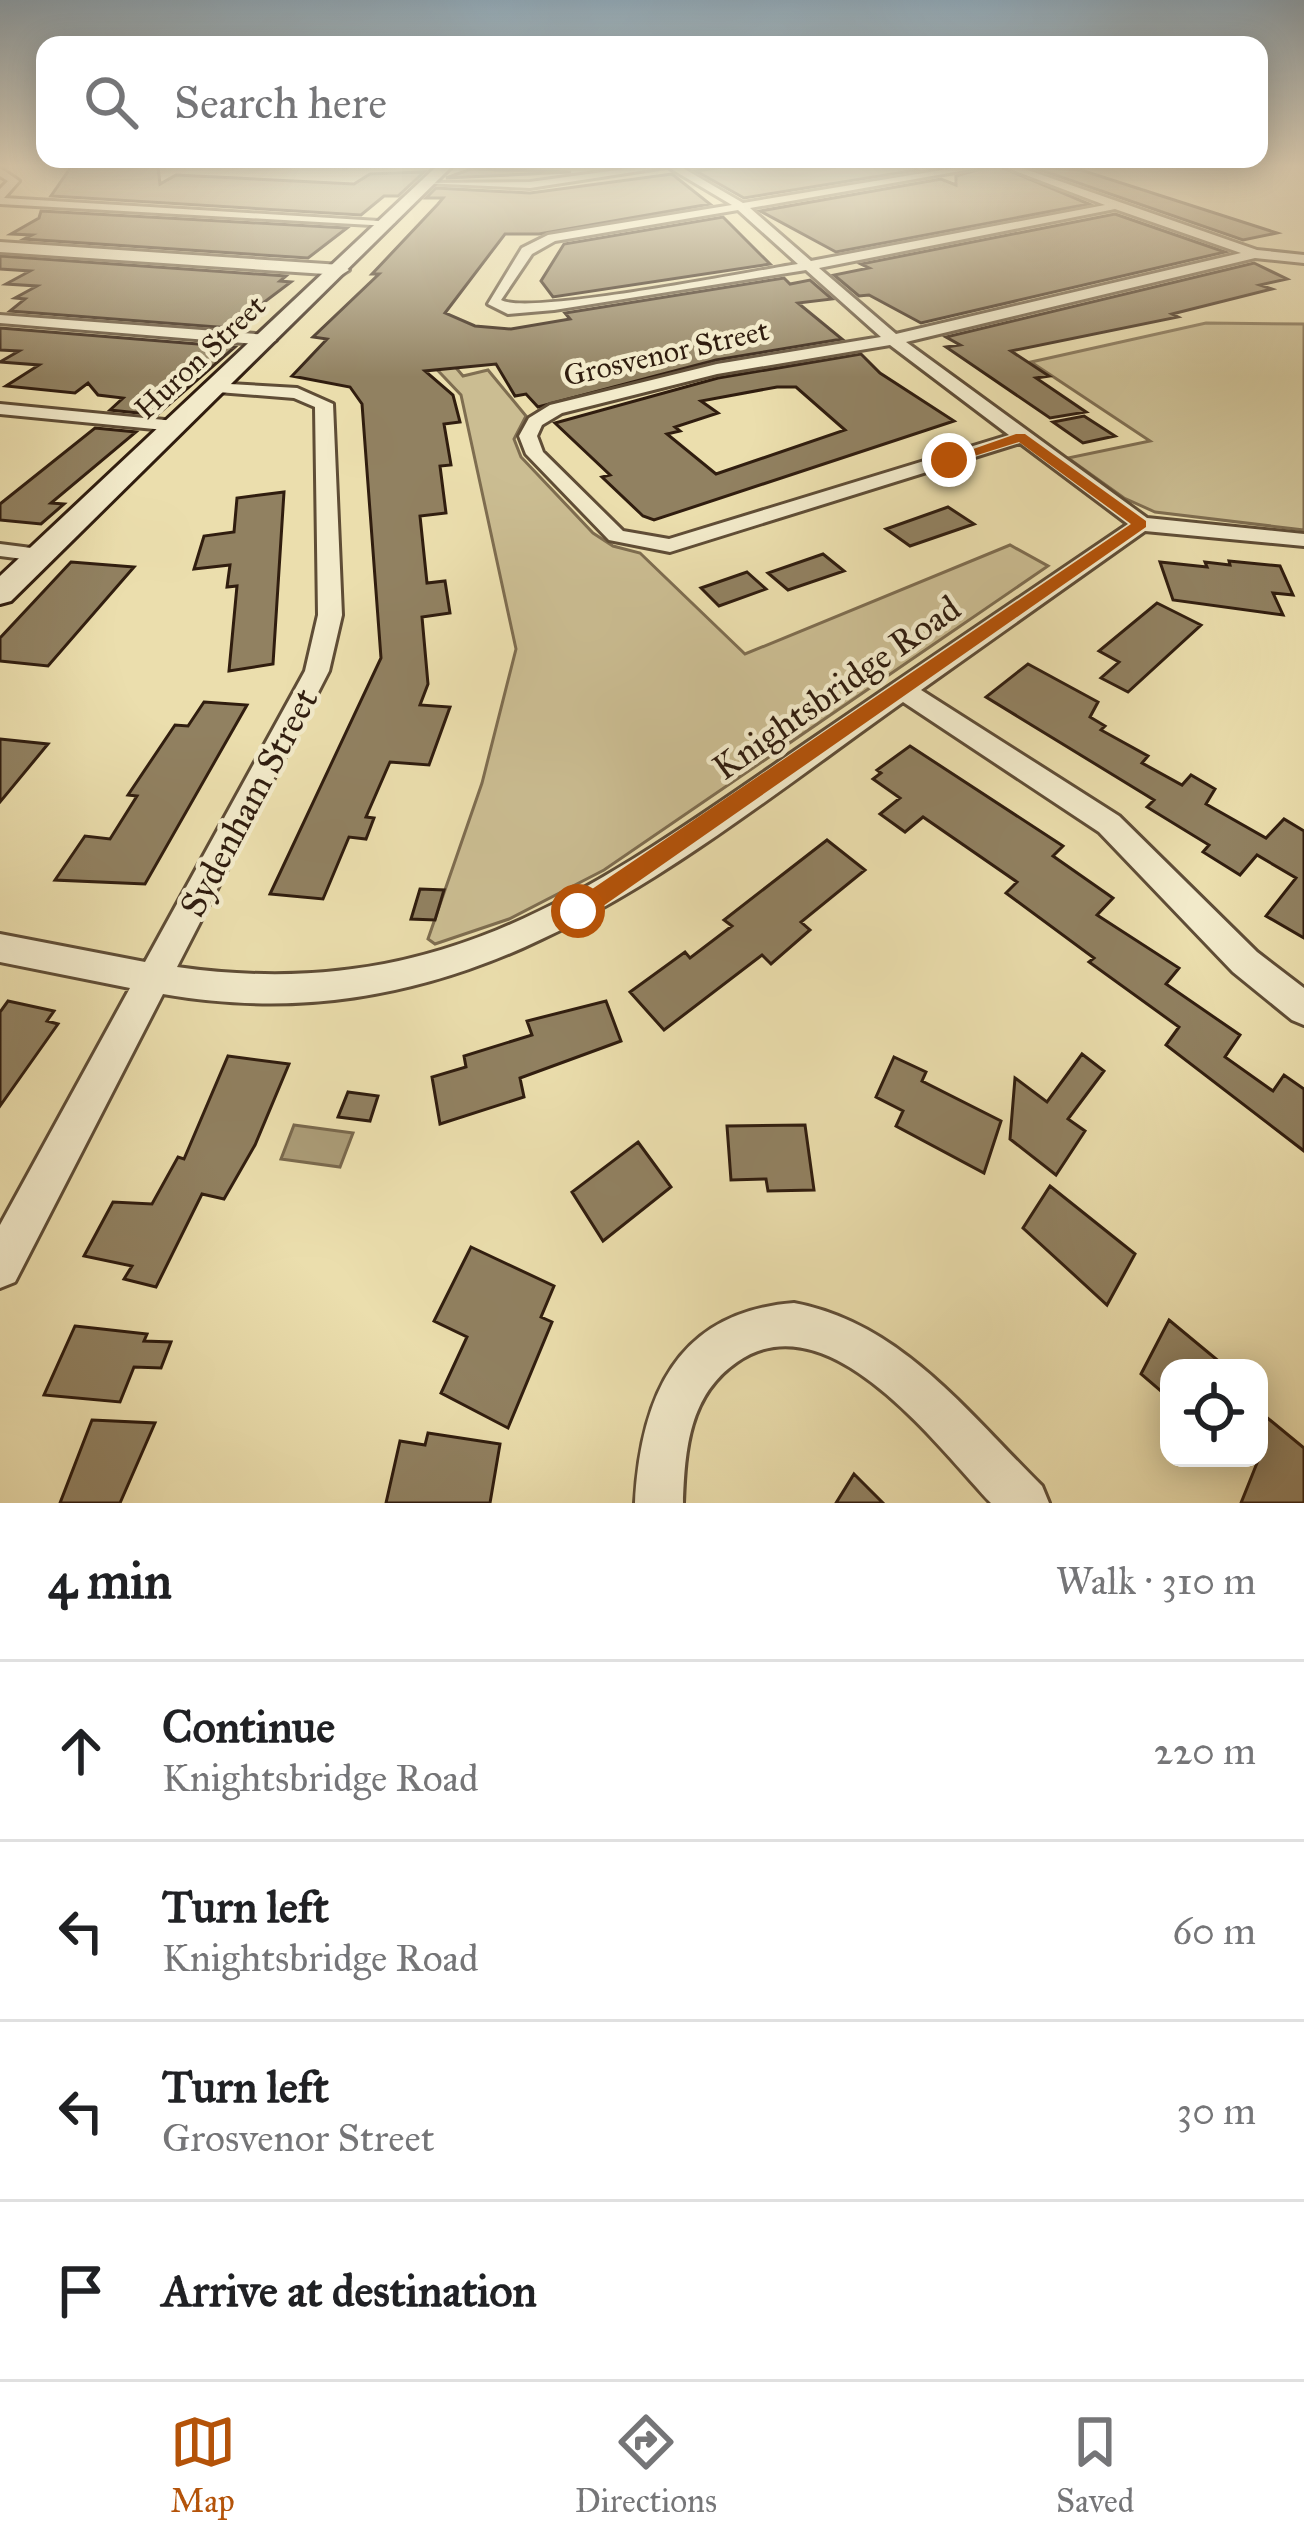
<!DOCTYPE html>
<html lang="en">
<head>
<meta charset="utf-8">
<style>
  :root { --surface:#fff; --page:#f6f6f6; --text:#202124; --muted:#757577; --line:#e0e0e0; --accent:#b45309 }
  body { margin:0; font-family:"IM FELL Great Primer",serif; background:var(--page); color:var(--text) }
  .controls { position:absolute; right:36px; bottom:36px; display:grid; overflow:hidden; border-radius:24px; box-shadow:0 6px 30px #0003 }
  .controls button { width:108px; height:108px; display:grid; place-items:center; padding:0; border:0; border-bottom:3px solid var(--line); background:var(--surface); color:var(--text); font:60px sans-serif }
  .stop { position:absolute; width:36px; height:36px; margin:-27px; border:9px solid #b45309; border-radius:50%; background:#fff }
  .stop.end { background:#b45309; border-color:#fff; box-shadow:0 3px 12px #0008 }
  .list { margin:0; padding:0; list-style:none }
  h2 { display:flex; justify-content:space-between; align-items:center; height:156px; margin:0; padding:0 48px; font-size:51px }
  h2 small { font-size:39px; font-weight:400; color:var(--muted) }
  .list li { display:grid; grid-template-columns:78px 1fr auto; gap:36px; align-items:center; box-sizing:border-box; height:180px; padding:0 48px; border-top:3px solid var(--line) }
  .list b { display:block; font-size:45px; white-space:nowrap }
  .list p { margin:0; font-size:39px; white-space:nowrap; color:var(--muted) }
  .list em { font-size:39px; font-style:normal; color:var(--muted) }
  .icon { flex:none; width:66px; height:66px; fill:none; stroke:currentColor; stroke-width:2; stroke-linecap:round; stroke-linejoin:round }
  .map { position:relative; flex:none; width:1304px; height:1503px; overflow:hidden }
  .search { position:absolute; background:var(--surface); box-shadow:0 6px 30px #0003; left:36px; right:36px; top:36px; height:132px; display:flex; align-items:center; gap:30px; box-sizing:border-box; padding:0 42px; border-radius:24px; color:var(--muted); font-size:45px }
  .sheet { height:876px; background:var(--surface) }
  nav { display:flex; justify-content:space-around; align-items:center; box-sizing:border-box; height:168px; border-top:3px solid var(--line); background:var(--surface); font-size:33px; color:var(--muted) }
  nav a { display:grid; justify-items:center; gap:6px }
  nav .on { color:var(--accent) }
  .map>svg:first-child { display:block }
  .green { fill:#cbbd92; stroke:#7e6d50; stroke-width:3 }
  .water { fill:#ab9c77; stroke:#7a694d; stroke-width:3 }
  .building { fill:#918161; stroke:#301d0f; stroke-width:3; fill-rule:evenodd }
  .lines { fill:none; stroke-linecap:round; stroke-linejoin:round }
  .minor-casing { stroke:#5f4d36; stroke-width:6 }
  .tertiary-casing { stroke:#5f4d36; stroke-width:6 }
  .secondary-casing { stroke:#301d0f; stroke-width:6 }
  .minor { fill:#f2eaca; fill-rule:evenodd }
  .tertiary { fill:#f2eaca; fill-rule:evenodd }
  .secondary { fill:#f2eaca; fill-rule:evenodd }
  .route { fill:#b45309 }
  .labels { text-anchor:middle; stroke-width:9; stroke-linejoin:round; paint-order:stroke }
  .far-street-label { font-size:30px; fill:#301d0f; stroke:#f2eaca }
  .street-label { font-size:36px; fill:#301d0f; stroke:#f2eaca }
</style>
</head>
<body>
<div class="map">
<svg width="1304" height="1503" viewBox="0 0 1304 1503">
  <rect width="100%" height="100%" fill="#ebdead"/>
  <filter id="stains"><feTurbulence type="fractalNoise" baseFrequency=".00167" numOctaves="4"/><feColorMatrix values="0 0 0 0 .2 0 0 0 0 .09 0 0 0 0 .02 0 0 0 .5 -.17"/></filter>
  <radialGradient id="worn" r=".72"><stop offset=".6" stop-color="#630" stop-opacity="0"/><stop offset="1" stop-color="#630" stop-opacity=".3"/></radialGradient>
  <path class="green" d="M1206 323 1304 324V530L1155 512 1124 498 1068 458 1150 441 1031 362Z
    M441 350 463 376 488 370 526 416 514 439 521 457 593 533 613 546 640 553 745 654 1010 545 1048 566 604 870 509 919 435 944 428 939 482 783 516 649 461 395 427 359Z"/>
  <path class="water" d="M294 1125 353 1133 340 1167 281 1159Z"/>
  <path class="building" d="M71 167H158L160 184 176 175 354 184 370 174 424 172 398 196H384L361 215 51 196Z
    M723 167H911L917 170 744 198 696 171Z
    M987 167H1001L1089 204 836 252 760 211 941 179 956 185V176Z
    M1032 167 1081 170 1277 233 1243 240Z
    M471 169 571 172 446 178Z
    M672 174 710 204 539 234H505L445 313 475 326 511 329 570 319 565 313 784 278 790 284 810 280 832 299 798 303 842 339 716 360 538 407 526 394 515 396 496 364 425 371 453 395 460 422 444 424 451 465 440 466 446 513 420 516 427 583 445 581 450 613 422 617 428 684 420 705 450 707 429 765 390 762 366 817 374 818 366 839 349 837 323 899 270 894 381 658 362 404 350 387 292 376 327 339 313 337 379 274H372L438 204 443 198H426L436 188 530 193Z
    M41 211 347 228 308 258 24 239 32 235 11 234 39 218Z
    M1115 214 1225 252 921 323 869 295 859 296 834 275 869 268 861 264Z
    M723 217 770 264 553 297 541 281 564 244Z
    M0 256 286 276 280 281 291 282 230 328 10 311 25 299 15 298 37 286 6 284 30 271 0 269Z
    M1254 263 1287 279 1260 285 1272 289 1172 314 1178 317 1011 351 1049 376 1036 378 1086 412 1050 418 946 347 960 345 946 337Z
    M0 328 235 347 157 415 110 410 123 398 98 395 88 383 75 393 6 386 39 365 0 362 19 351 0 350Z
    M861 354 880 373 954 421 654 520 643 516 602 477 610 475 555 423 718 378ZM777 387H796L845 430 716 474 667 434 680 431 675 427 718 413 701 401Z
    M1084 416 1115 436 1083 443 1053 422Z
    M95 428 136 432 51 503 64 504 41 524 0 520V504Z
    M284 492 273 664 229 671 237 586 227 587 230 565 194 569 204 536 234 532 237 498Z
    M948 507 974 524 910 546 886 529Z
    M823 554 844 571 788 590 768 573Z
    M1229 561 1280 566 1293 595 1273 593 1283 615 1173 600 1160 562 1207 567 1205 562 1230 565Z
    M71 562 134 567 48 666 0 661V638Z
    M747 572 766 589 719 606 701 588Z
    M1157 603 1201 625 1128 692 1101 678 1119 662 1099 651Z
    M1028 664 1098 702 1090 717 1105 726 1101 730 1148 756 1142 763 1182 785 1191 775 1215 789 1206 804 1266 838 1284 819 1304 831V938L1266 916 1296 878 1257 855 1240 875 1203 852 1209 845 1147 807 1154 800 986 697Z
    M204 702 247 705 145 884 55 880 85 836 110 839 137 796 128 795 175 725 188 726Z
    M0 739 48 744 0 802Z
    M910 746 1063 846 1053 856 1113 898 1097 915 1179 968 1166 984 1240 1035 1225 1057 1273 1091 1284 1075 1304 1089V1151L1166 1045 1179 1027 1089 962 1094 958 1006 893 1017 882 923 817 905 832 880 814 900 798 873 779 881 773 877 770Z
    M827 840 865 870 801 922 810 930 771 964 762 955 664 1030 630 992 685 952 690 958 732 926 724 920Z
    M420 889 444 890 435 920 411 919Z
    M8 1001 54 1011 47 1021 58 1024 0 1106V1012Z
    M606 1001 621 1041 520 1078 524 1097 440 1124 432 1077 466 1067 464 1056 532 1035 527 1021Z
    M1082 1054 1104 1071 1068 1119 1085 1131 1056 1175 1010 1139 1015 1078 1047 1102Z
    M228 1056 289 1064 255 1145 224 1199 202 1194 156 1287 124 1279 132 1266 84 1256 113 1202 152 1204 178 1157 184 1159Z
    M894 1057 926 1072 922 1081 1001 1121 984 1173 896 1126 903 1111 876 1097Z
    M348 1092 378 1096 370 1121 338 1117Z
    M805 1125 814 1190 768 1191 766 1179 731 1180 727 1126Z
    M638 1142 671 1187 603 1241 572 1192Z
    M1050 1186 1135 1254 1107 1305 1023 1228Z
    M471 1247 554 1286 541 1317 552 1322 508 1428 441 1393 467 1337 434 1321Z
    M1169 1320 1227 1368H1169V1398L1141 1374Z
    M75 1326 147 1334 144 1341 171 1342 161 1368 134 1367 120 1402 44 1395Z
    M1259 1411 1304 1448V1503H1241L1259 1458Z
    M92 1420 155 1423 120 1503H60Z
    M428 1433 500 1444 490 1503H386L400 1441 425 1445Z
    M854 1474 883 1503H836Z"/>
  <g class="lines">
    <g class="minor-casing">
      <path id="minor" d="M639 167H666L530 188 423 183 530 182Z
        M668 167H681L743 203 960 167H983L750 208 811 261 1105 205 1005 167H1019L1257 250 1304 255V263L1255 258 906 342 1147 518 1304 534V546L1145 531 921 690 1119 816 1257 952 1304 988V1025L1292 1020 1233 972 1099 832 903 702C671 867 470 1047 163 994L15 1282 0 1288V1225L130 988 0 962V934L145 962 305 671 318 615 315 407 294 398 218 392 212 391V383L297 388 333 404 342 615 329 671 177 967C444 1005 596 887 803 745 911 671 1019 598 1128 524L1020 443 670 552 609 540 526 454 519 436 529 418 550 405 717 364 881 337 806 270 554 310 508 314 488 304 522 248 548 235 732 205ZM1115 209 1241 253 896 334 819 268ZM738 210 798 264C752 271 528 316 501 300L532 254 555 241ZM890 345 1009 435 669 539 623 531 543 452 537 436 542 425 562 413 717 374Z
        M0 168 19 181 4 198 395 222 389 226 0 204V189L8 181 0 176Z
        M0 315 268 335 276 340 268 345 0 323Z
        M0 404 175 421 184 426 175 431 0 414Z
        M0 544 39 549 50 555 39 561 0 556Z
        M794 1303C901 1323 968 1413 1042 1486L1049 1503H991C936 1445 828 1298 737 1362 689 1395 685 1449 683 1503H635C641 1397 676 1312 794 1303Z"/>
    </g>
    <g class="tertiary-casing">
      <path id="tertiary" d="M0 242 341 265 349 270 341 275 0 252Z"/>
    </g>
    <g class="secondary-casing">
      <path id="secondary" d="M436 167H451L11 601 0 604V576Z"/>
    </g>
    <use href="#minor" class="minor"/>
    <use href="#tertiary" class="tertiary"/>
    <use href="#secondary" class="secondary"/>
  </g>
  <linearGradient id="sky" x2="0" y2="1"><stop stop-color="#8faabb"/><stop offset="0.44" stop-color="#f6f0da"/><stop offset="1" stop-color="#f6f0da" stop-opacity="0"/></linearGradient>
  <rect width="1304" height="377" fill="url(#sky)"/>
  <path class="route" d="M1016 434H1025L1146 521V527L586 918H570V904L1131 524 1019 442 949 464 942 460Z"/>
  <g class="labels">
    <g class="far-street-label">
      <text transform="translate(666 353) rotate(-13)" y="10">Grosvenor Street</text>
      <text transform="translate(200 357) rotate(-43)" y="10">Huron Street</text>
    </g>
    <g class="street-label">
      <text transform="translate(836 687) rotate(-35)" y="13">Knightsbridge Road</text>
      <text transform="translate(248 802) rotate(-62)" y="13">Sydenham Street</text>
    </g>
  </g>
  <rect width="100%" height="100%" filter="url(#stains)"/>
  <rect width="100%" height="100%" fill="url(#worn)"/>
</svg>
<div class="controls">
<button><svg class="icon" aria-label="locate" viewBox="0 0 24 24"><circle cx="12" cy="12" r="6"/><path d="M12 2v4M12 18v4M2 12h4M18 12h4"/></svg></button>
</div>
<div class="stop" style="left:578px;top:911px"></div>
<div class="stop end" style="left:949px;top:460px"></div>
<div class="search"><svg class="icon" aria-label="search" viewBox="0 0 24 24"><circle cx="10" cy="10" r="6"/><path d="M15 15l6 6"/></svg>Search here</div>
</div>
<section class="sheet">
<h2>4 min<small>Walk · 310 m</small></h2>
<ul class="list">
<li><svg class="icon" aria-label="ahead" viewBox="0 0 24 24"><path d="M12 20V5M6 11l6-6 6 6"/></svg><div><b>Continue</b><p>Knightsbridge Road</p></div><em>220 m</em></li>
<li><svg class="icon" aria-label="left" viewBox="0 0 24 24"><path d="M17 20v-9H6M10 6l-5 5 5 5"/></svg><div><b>Turn left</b><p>Knightsbridge Road</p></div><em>60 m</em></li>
<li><svg class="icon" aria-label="left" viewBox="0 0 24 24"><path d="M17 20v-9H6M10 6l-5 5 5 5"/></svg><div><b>Turn left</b><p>Grosvenor Street</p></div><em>30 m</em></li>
<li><svg class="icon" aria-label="arrive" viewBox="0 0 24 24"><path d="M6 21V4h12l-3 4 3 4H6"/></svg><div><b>Arrive at destination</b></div></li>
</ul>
</section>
<nav>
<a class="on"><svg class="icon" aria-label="map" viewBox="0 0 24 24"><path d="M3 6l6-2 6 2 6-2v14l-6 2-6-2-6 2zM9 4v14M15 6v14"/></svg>Map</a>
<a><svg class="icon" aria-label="directions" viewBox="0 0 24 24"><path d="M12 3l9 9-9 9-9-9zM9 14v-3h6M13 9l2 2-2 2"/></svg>Directions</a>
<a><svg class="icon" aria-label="saved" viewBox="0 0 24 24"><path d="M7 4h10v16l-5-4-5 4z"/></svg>Saved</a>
</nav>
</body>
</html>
